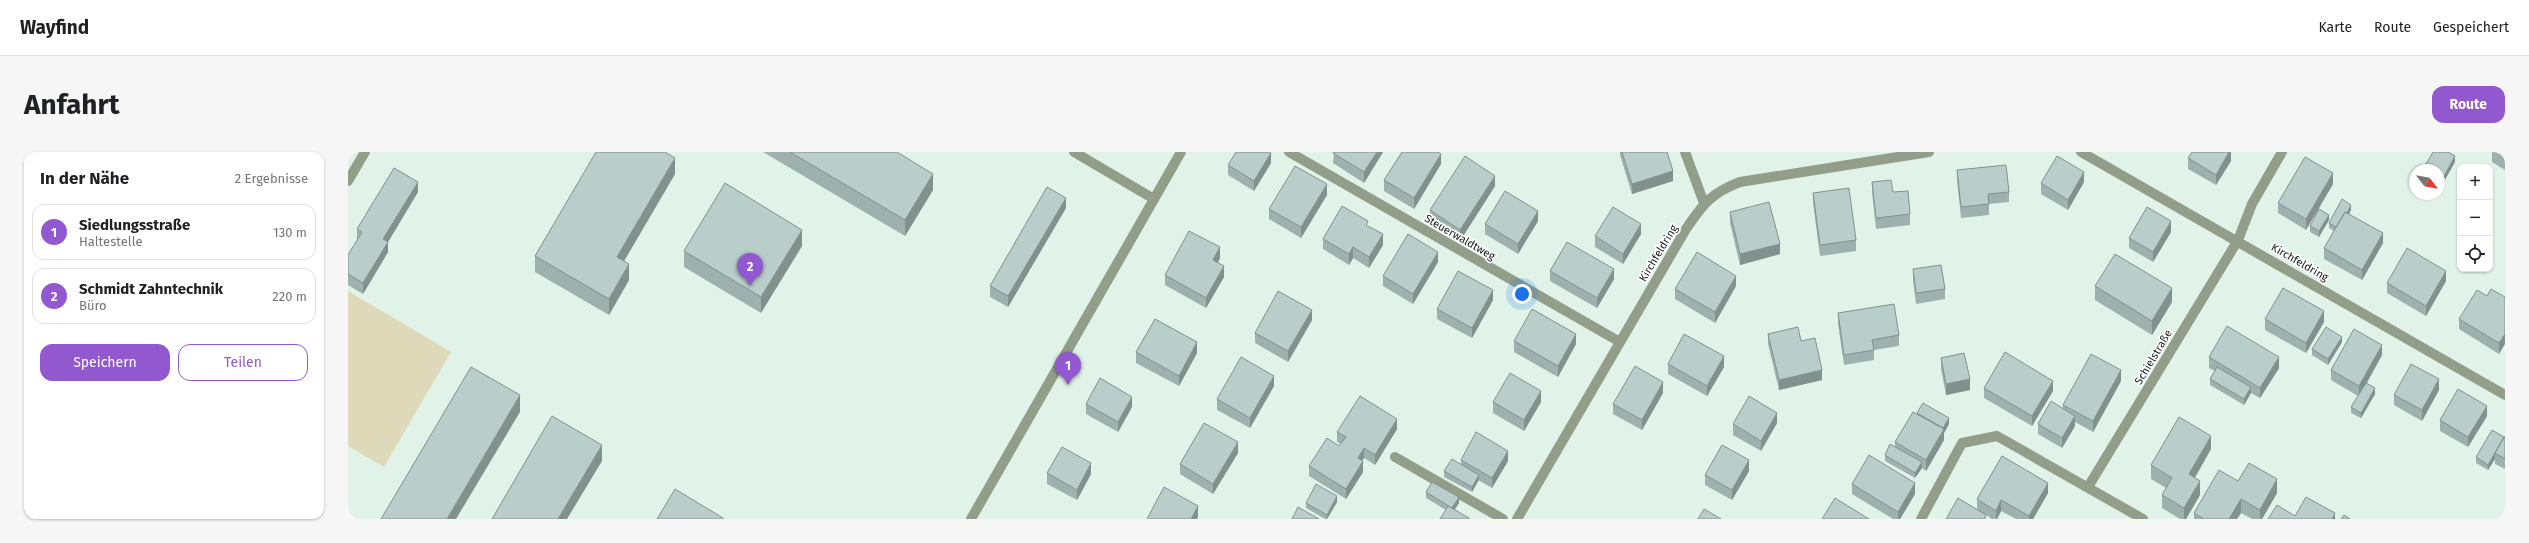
<!DOCTYPE html>
<html lang="de">
<head>
<meta charset="utf-8">
<style>
  :root { --surface:#fff; --page:#f6f6f6; --text:#202124; --muted:#757577; --line:#e0e0e0; --accent:#9258d0 }
  body { margin:0; font-family:"Fira Sans",sans-serif; background:var(--page); color:var(--text) }
  .controls { position:absolute; right:12px; top:12px; display:grid; overflow:hidden; border-radius:8px; box-shadow:0 1px 3px #0004 }
  .controls button { width:36px; height:36px; display:grid; place-items:center; padding:0; border:0; border-bottom:1px solid var(--line); background:var(--surface); color:var(--text); font:20px sans-serif }
  .compass { position:absolute; left:2061px; top:12px; width:36px; height:36px; border-radius:50%; background:var(--surface); box-shadow:0 1px 3px #0004; rotate:121deg }
  .you { position:absolute; left:1174px; top:142px; width:14px; height:14px; margin:-10px; border:3px solid #fff; border-radius:50%; background:#1a73e8; box-shadow:0 0 0 6px #1a73e833 }
  .badge { display:grid; place-items:center; width:26px; height:26px; border-radius:50%; background:var(--accent); color:#fff; font-size:13px; font-weight:700 }
  .pin { position:absolute; translate:-50% -33px; filter:drop-shadow(0 1px 2px #0008) }
  .pin::after { content:''; position:absolute; top:21px; width:14px; height:12px; background:inherit; clip-path:polygon(0 0,100% 0,50% 100%) }
  .list { margin:0; padding:0; list-style:none }
  h2 { display:flex; justify-content:space-between; align-items:center; height:52px; margin:0; padding:0 16px; font-size:17px }
  h2 small { font-size:13px; font-weight:400; color:var(--muted) }
  .list li { display:grid; grid-template-columns:26px 1fr auto; gap:12px; align-items:center; box-sizing:border-box; height:56px; margin:0 8px 8px; padding:0 8px; border:1px solid var(--line); border-radius:12px }
  .list b { display:block; font-size:15px; white-space:nowrap }
  .list p { margin:0; font-size:13px; white-space:nowrap; color:var(--muted) }
  .list em { font-size:13px; font-style:normal; color:var(--muted) }
  .actions { display:flex; gap:8px; padding:12px 16px }
  .actions a { flex:1; padding:9px 0; border:1px solid var(--accent); border-radius:12px; text-align:center; font-size:14px; color:var(--accent) }
  .actions .main { background:var(--accent); color:#fff }
  .icon { flex:none; width:22px; height:22px; fill:none; stroke:currentColor; stroke-width:2; stroke-linecap:round; stroke-linejoin:round }
  .map { position:relative; flex:none; width:2157px; height:367px; overflow:hidden; border-radius:12px }
  header { display:flex; align-items:center; gap:24px; box-sizing:border-box; height:56px; padding:0 20px; background:var(--surface); border-bottom:1px solid var(--line) }
  header strong { font-size:19px }
  nav { display:flex; gap:22px; margin-inline-start:auto; font-size:14px }
  .intro { display:flex; align-items:center; justify-content:space-between; box-sizing:border-box; height:96px; padding:0 24px }
  h1 { margin:0; font-size:28px }
  .button { padding:10px 18px; border-radius:12px; background:var(--accent); color:#fff; font-size:14px; font-weight:700 }
  main { display:flex; gap:24px; padding:0 24px }
  aside { flex:1; background:var(--surface); border-radius:12px; box-shadow:0 1px 3px #0004 }
  .map>svg:first-child { display:block }
  .green { fill:#ded9b9 }
  .lines { fill:none; stroke-linecap:round; stroke-linejoin:round }
  .service { stroke:#939e8a; stroke-width:10 }
  .minor { stroke:#939e8a; stroke-width:10 }
  .tertiary { stroke:#939e8a; stroke-width:10 }
  .wall { fill:#9fb1af }
  .shaded-wall { fill:#82908e }
  .building { fill:#b9cecb; stroke:#82908e }
  .labels { text-anchor:middle; stroke-width:3.5; stroke-linejoin:round; paint-order:stroke }
  .street-label { font-size:11px; fill:#161c18; stroke:#fff }
</style>
</head>
<body>
<header>
<strong>Wayfind</strong>
<nav><a>Karte</a><a>Route</a><a>Gespeichert</a></nav>
</header>
<div class="intro"><h1>Anfahrt</h1><a class="button">Route</a></div>
<main>
<aside>
<h2>In der Nähe<small>2 Ergebnisse</small></h2>
<ul class="list">
<li><span class="badge">1</span><div><b>Siedlungsstraße</b><p>Haltestelle</p></div><em>130 m</em></li>
<li><span class="badge">2</span><div><b>Schmidt Zahntechnik</b><p>Büro</p></div><em>220 m</em></li>
</ul>
<div class="actions"><a class="main">Speichern</a><a>Teilen</a></div>
</aside>
<div class="map">
<svg width="2157" height="367" viewBox="0 0 2157 367">
  <rect width="100%" height="100%" fill="#e1f3e8"/>
  <path class="green" d="M0 139 103 200 36 315 0 294Z"/>
  <g class="lines">
    <path class="service" d="M726 0 806 47
      M1047 305 1155 367"/>
    <path class="minor" d="M941 0 1272 190
      M1337 0 1356 51
      M1733 0 2157 243
      M0 29 17 0
      M1740 335 1890 88 1904 52 1934 0
      M1169 367 1338 77C1355 52 1363 41 1392 30L1581 0
      M1573 367 1614 291 1649 284 1795 367"/>
    <path class="tertiary" d="M623 367 833 0"/>
  </g>
  <path class="wall" d="M415 0H549L585 38 557 84Z
    M986 0H1035L1016 31 985 11Z
    M1272 0H1319L1325 29 1284 42 1272 3Z
    M1883 0V9L1868 33 1840 17V6Z
    M2144 0H2157V18L2144 10Z
    M2107 10 2094 33 2091 32V18H2075V17Z
    M923 11 906 39 880 23V13Z
    M1093 12 1066 57 1036 39V28Z
    M1609 18 1661 40V50L1641 52V63L1613 66 1609 28Z
    M327 22 276 109 281 128 261 163 187 120V104Z
    M1524 30 1545 40 1562 62V73L1528 77 1524 40Z
    M1736 30 1720 58 1693 42V31Z
    M1985 32 1958 78 1930 61V51Z
    M1147 34 1112 89 1082 69V58Z
    M70 40 40 90V100L15 142 0 133V103L9 88V77Z
    M1465 41 1508 88V99L1472 104 1465 51Z
    M979 43 953 86 921 67V57Z
    M718 56 660 155 642 145V134Z
    M2003 58 2001 62 2035 91 2014 128 1976 107V96L1986 79 1981 76V71Z
    M1382 60 1432 102 1392 113 1382 71Z
    M1981 68 1971 85 1962 80V74Z
    M1190 69 1170 102 1137 82V72Z
    M1020 74 1035 93 1021 116 1005 106 1001 113 975 97V87Z
    M1823 80 1805 110 1781 96V86Z
    M1293 82 1275 112 1247 95V84Z
    M454 94 413 161 336 115V99Z
    M872 106 870 111 876 125 858 156 817 133V123Z
    M1090 110 1065 152 1035 134V124Z
    M1565 117 1597 137V147L1568 152 1565 128Z
    M1202 119 1266 127 1249 156 1202 129Z
    M2098 129 2078 164 2039 141V131Z
    M1388 134 1367 171 1327 147V137Z
    M1747 134 1824 150 1804 183 1747 148Z
    M2139 144 2157 145 2151 202 2111 177V167Z
    M1145 148 1124 186 1089 167V157Z
    M1490 161 1551 183V194L1526 198V208L1496 213 1490 172Z
    M1917 167 1976 170 1958 201 1917 178Z
    M964 168 940 210 907 191V181Z
    M1420 182 1453 189 1474 228 1431 238 1420 192Z
    M1166 189 1228 192 1210 225 1166 200Z
    M1994 190 1980 213 1964 203V197Z
    M788 200 849 201 831 234 788 211Z
    M2034 203 2019 231 2027 242 2013 266 2003 261V255L2010 244 1983 228V218Z
    M1861 205 1931 216 1912 246 1903 241 1896 253 1862 233V227L1867 219 1861 216Z
    M1593 206 1622 238 1598 243 1593 217Z
    M1320 212 1376 215 1359 244 1320 222Z
    M1773 229 1745 280 1727 270V274L1714 296 1690 282V272L1715 257V253Z
    M926 234 902 276 869 258V247Z
    M1636 236 1705 239 1684 274 1636 246Z
    M2091 238 2074 269 2046 253V243Z
    M1315 241 1294 278 1265 262V252Z
    M1145 250H1193L1176 279 1145 261Z
    M738 252 784 255 770 280 738 262Z
    M1569 261 1601 272 1596 281V288L1578 319 1574 316 1567 326 1537 309V303L1547 295V290L1569 262Z
    M2139 264 2120 295 2092 279V268Z
    M1429 271 1413 299 1385 283V272Z
    M1049 277 1027 313 1016 306 1014 309 1015 320 998 347 961 324V314L991 294 993 292 989 290V280Z
    M2157 284V317L2147 312V307L2140 318 2128 311V305Z
    M1863 297 1847 325 1852 343 1838 367H1832L1814 356V343L1818 336 1803 327V313Z
    M890 301 865 342 832 322V312Z
    M1113 308 1160 309 1144 336 1130 328 1124 340 1096 325V319L1113 312Z
    M1401 319 1384 348 1357 333V323Z
    M699 321 743 322 729 348 699 332Z
    M1890 329 1929 341 1914 367H1904L1893 361 1889 367H1846V361Z
    M1504 332 1567 342 1552 367H1545L1504 342Z
    M1078 340 1111 351 1106 358 1121 367 1098 358 1078 346Z
    M1700 341 1685 367H1668L1653 359 1649 367H1644L1638 363V367L1629 357V347Z
    M989 350 979 367H977L958 356V351Z"/>
  <path class="shaded-wall" d="M1029 0H1035L1016 31V20Z
    M1881 0H1883V9L1868 33V23Z
    M923 1V11L906 39V29Z
    M1093 2V12L1066 57V46Z
    M2107 4V10L2094 33V28Z
    M327 6V22L269 121V105Z
    M1325 19V29L1284 42V32Z
    M1736 20V30L1720 58V48Z
    M1985 21V32L1958 78V67Z
    M585 22V38L557 84V68Z
    M1147 24V34L1112 89V78Z
    M70 30V40L40 90V100L15 142V131L35 87Z
    M979 32V43L953 86V75Z
    M718 46V56L660 155V144Z
    M2003 53V58L1990 82V76Z
    M1190 59V69L1170 102V92Z
    M1981 63V68L1971 85V79Z
    M1823 69V80L1805 110V100Z
    M1293 72V82L1275 112V102Z
    M454 78V94L413 161V145Z
    M2035 81V91L2014 128V118Z
    M1035 82V93L1021 116V105Z
    M1432 92V102L1392 113V102Z
    M872 95V106L865 119V108Z
    M1005 95V106L1001 113V102Z
    M1090 100V110L1065 152V142Z
    M281 112V128L261 163V147Z
    M876 114V125L858 156V146Z
    M1266 117V127L1249 156V146Z
    M2098 119V129L2078 164V154Z
    M1388 124V134L1367 171V160Z
    M1824 136V150L1804 183V169Z
    M1145 138V148L1124 186V176Z
    M964 158V168L940 210V199Z
    M1976 159V170L1958 201V191Z
    M1228 182V192L1210 225V214Z
    M2157 182V192L2151 202V191Z
    M1994 185V190L1980 213V207Z
    M849 190V201L831 234V224Z
    M2034 193V203L2011 244V234Z
    M1376 204V215L1359 244V234Z
    M1931 205V216L1912 246V236Z
    M1474 218V228L1431 238V228Z
    M1773 218V229L1745 280V269Z
    M926 224V234L902 276V266Z
    M1622 227V238L1598 243V232Z
    M2091 227V238L2074 269V258Z
    M1705 229V239L1684 274V264Z
    M1315 230V241L1294 278V268Z
    M1903 235V241L1896 253V247Z
    M2027 236V242L2013 266V261Z
    M1193 239V250L1176 279V268Z
    M172 243V260L108 367H99Z
    M784 245V255L770 280V270Z
    M2139 254V264L2120 295V285Z
    M1429 261V271L1413 299V289Z
    M1727 264V274L1714 296V286Z
    M1601 266V272L1596 281V288L1578 319V308L1595 278V276Z
    M1049 267V277L1027 313V303Z
    M1863 284V297L1841 336V322Z
    M2157 285 2147 301V307L2140 318V313Z
    M890 290V301L865 342V332Z
    M254 293V309L219 367H210Z
    M1016 296V306L1010 316V306Z
    M1160 299V309L1144 336V326Z
    M1401 308V319L1384 348V338Z
    M1015 309V320L998 347V337Z
    M1574 310V316L1567 326V321Z
    M743 311V322L729 348V338Z
    M1131 323V328L1124 340V335Z
    M1929 327V341L1914 367H1912V358Z
    M1852 329V343L1838 367H1836V356Z
    M1567 331V342L1552 367H1550V360Z
    M1700 331V341L1685 367H1681V364Z
    M989 344V350L979 367V363Z
    M1111 345V351L1104 362V356Z
    M1893 347V361L1889 367H1881Z
    M1653 348V359L1649 367H1648V359Z
    M850 354V365L849 367H843Z
    M1987 361V367H1984Z"/>
  <path class="building" d="M248 0H317L327 6 269 105 281 112 261 147 187 104Z
    M442 0H549L585 22 557 68Z
    M888 0H921L923 1 906 29 880 13Z
    M986 0H1029L1016 20 985 1Z
    M1054 0H1090L1093 2 1066 46 1036 28Z
    M1274 0H1319L1325 19 1284 32Z
    M1844 0H1881L1868 23 1840 6Z
    M2085 0H2100L2107 4 2094 28 2091 26V18H2077L2075 17Z
    M2151 0H2157V4Z
    M1117 4 1147 24 1112 78 1082 58Z
    M1709 4 1736 20 1720 48 1693 31Z
    M1957 5 1985 21 1958 67 1930 51Z
    M1658 13 1661 40 1640 42 1641 52 1613 55 1609 18Z
    M947 14 979 32 953 75 921 57Z
    M46 16 70 30 35 87 40 90 15 131 0 122V103L14 80 9 77Z
    M1543 28 1545 40 1560 39 1562 62 1528 66 1524 30Z
    M377 31 454 78 413 145 336 99Z
    M699 35 718 46 660 144 642 134Z
    M1501 36 1508 88 1472 93 1465 41Z
    M1157 39 1190 59 1170 92 1137 72Z
    M1994 47 2003 53 1999 61 1997 60 1988 75 1981 71Z
    M1421 50 1432 92 1392 102 1382 60Z
    M994 54 1020 69 1018 73 1035 82 1021 105 1005 95 1001 102 975 87Z
    M1265 55 1293 72 1275 102 1247 84Z
    M1799 55 1823 69 1805 100 1781 86Z
    M1971 57 1981 63 1971 79 1962 74Z
    M1997 60 2035 81 2014 118 1976 96Z
    M841 79 872 95 865 108 876 114 858 146 817 123Z
    M1060 82 1090 100 1065 142 1035 124Z
    M1219 90 1266 117 1249 146 1202 119Z
    M2059 96 2098 119 2078 154 2039 131Z
    M1349 100 1388 124 1367 160 1327 137Z
    M1767 102 1824 136 1804 169 1747 134Z
    M1593 113 1597 137 1568 141 1565 117Z
    M1110 119 1145 138 1124 176 1089 157Z
    M1935 136 1976 159 1958 191 1917 167Z
    M2143 137 2157 145V182L2151 191 2111 167 2129 138 2139 144Z
    M930 139 964 158 940 199 907 181Z
    M1546 152 1551 183 1524 188 1526 198 1496 203 1490 161Z
    M1184 157 1228 182 1210 214 1166 189Z
    M807 167 849 190 831 224 788 200Z
    M1879 174 1931 205 1912 236 1861 205Z
    M1450 175 1453 189 1467 186 1474 218 1431 228 1420 182Z
    M1978 175 1994 185 1980 207 1964 197Z
    M2006 177 2034 193 2011 234 1983 218Z
    M1336 182 1376 204 1359 234 1320 212Z
    M1657 200 1705 229 1684 264 1636 236Z
    M1616 201 1622 227 1598 232 1593 206Z
    M1743 202 1773 218 1745 269 1715 253Z
    M893 205 926 224 902 266 869 247Z
    M2063 212 2091 227 2074 258 2046 243Z
    M1287 214 1315 230 1294 268 1265 252Z
    M123 215 172 243 99 367H33Z
    M1869 215 1903 235 1896 247 1862 227Z
    M1162 221 1193 239 1176 268 1145 250Z
    M752 226 784 245 770 270 738 252Z
    M2018 231 2027 236 2013 261 2003 255Z
    M2110 237 2139 254 2120 285 2092 268Z
    M1012 244 1049 267 1027 303 1016 296 1010 306 1015 309 998 337 961 314 979 286 991 294 998 285 989 280Z
    M1401 244 1429 261 1413 289 1385 272Z
    M1703 249 1727 264 1714 286 1690 272Z
    M1575 251 1601 266 1595 276 1569 261Z
    M1565 260 1596 277 1578 308 1547 290Z
    M204 264 254 293 210 367H144Z
    M1831 265 1863 284 1841 322 1852 329 1836 356 1814 343 1824 326 1803 313Z
    M856 271 890 290 865 332 832 312Z
    M2144 278 2156 285 2140 313 2128 305Z
    M1128 280 1160 299 1144 326 1113 308Z
    M2157 284V307L2147 301Z
    M1542 292 1574 310 1567 321 1537 303Z
    M1374 293 1401 308 1384 338 1357 323Z
    M714 295 743 311 729 338 699 321Z
    M1521 303 1567 331 1550 360 1504 332Z
    M1654 304 1700 331 1681 364 1653 348 1648 359 1629 347Z
    M1104 307 1131 323 1124 335 1096 319Z
    M1901 311 1929 327 1912 358 1893 347 1881 367H1856L1846 361 1871 318 1890 329Z
    M1084 330 1111 345 1104 356 1078 340Z
    M968 332 989 344 979 363 958 351Z
    M816 335 850 354 843 367H799Z
    M327 337 375 366V367H309Z
    M1958 345 1987 361 1984 367H1920L1929 353 1947 364Z
    M1487 346 1521 367H1474Z
    M1610 346 1638 363 1636 367H1598Z
    M1100 354 1121 366V367H1092Z
    M950 355 971 367H944Z
    M1356 357 1373 367H1350Z
    M1996 363 2002 367H1993Z"/>
  <g class="labels">
    <g class="street-label">
      <text transform="translate(1112 85) rotate(30)" y="4">Steuerwaldtweg</text>
      <text transform="translate(1310 101) rotate(-59)" y="4">Kirchfeldring</text>
      <text transform="translate(1952 110) rotate(30)" y="4">Kirchfeldring</text>
      <text transform="translate(1805 205) rotate(-59)" y="4">Schielstraße</text>
    </g>
  </g>
</svg>
<div class="controls">
<button>+</button>
<button>−</button>
<button><svg class="icon" aria-label="locate" viewBox="0 0 24 24"><circle cx="12" cy="12" r="6"/><path d="M12 2v4M12 18v4M2 12h4M18 12h4"/></svg></button>
</div>
<svg class="compass" viewBox="-18 -18 36 36"><path d="M0-13l5 13h-10z" fill="#e53935"/><path d="M0 13l5-13h-10z" fill="#757577"/></svg>
<div class="you"></div>
<div class="pin badge" style="left:720px;top:233px">1</div>
<div class="pin badge" style="left:402px;top:134px">2</div>
</div>
</main>
</body>
</html>
